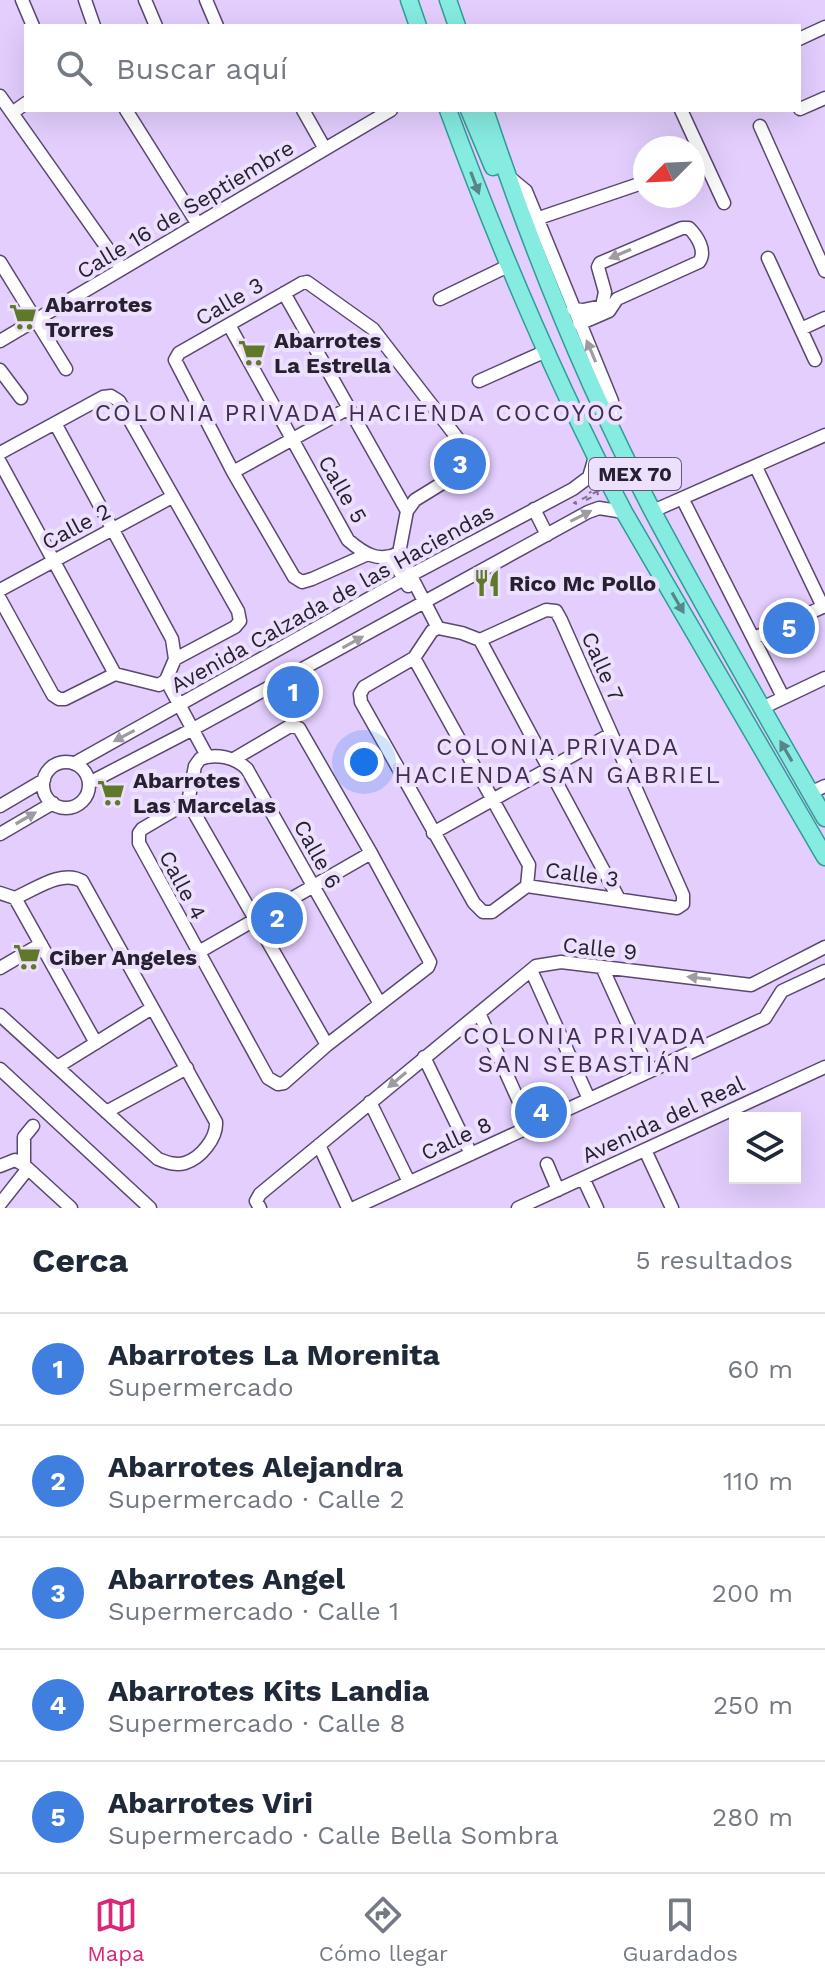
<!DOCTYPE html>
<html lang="es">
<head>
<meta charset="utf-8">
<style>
  :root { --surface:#fff; --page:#f2f2f3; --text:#1f2937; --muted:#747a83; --line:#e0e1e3; --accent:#db2777 }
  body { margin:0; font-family:"Work Sans",sans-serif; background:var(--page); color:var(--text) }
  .controls { position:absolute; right:24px; bottom:24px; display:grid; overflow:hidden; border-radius:0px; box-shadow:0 8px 32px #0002 }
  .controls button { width:72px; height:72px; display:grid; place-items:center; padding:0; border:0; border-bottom:2px solid var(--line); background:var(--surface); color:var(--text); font:40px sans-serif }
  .compass { position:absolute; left:633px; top:136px; width:72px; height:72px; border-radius:50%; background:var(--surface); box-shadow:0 8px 32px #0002; rotate:246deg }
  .you { position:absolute; left:364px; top:762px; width:28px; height:28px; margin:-20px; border:6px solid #fff; border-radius:50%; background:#1a73e8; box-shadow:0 0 0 12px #1a73e833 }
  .badge { display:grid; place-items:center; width:52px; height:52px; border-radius:50%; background:var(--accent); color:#fff; font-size:26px; font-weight:700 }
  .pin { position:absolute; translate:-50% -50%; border:4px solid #fff; box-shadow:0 2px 8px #0006 }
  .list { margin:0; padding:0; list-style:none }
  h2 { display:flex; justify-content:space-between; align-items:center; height:104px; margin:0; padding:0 32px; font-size:34px }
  h2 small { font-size:26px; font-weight:400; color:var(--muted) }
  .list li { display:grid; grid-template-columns:52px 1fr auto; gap:24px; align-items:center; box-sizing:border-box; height:112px; padding:0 32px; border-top:2px solid var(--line) }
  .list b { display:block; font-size:30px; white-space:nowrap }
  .list p { margin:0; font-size:26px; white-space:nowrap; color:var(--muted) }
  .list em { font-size:26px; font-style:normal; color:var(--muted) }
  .icon { flex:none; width:44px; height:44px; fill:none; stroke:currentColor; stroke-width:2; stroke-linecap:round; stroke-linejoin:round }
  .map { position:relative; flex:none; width:825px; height:1208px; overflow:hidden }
  .search { position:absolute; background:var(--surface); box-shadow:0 8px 32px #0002; left:24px; right:24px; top:24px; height:88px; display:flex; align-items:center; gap:20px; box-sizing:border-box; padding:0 28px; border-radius:0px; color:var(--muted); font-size:30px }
  .sheet { height:664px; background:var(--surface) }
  nav { display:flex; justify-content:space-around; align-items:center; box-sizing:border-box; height:112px; border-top:2px solid var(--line); background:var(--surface); font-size:22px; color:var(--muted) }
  nav a { display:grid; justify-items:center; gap:4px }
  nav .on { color:var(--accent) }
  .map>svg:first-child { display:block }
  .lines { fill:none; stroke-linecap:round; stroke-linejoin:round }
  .minor-casing { stroke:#5a4870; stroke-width:15 }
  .major-casing { stroke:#319c96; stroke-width:19 }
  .path { stroke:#7f7191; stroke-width:2; stroke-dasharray:6 6; stroke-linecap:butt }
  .minor { stroke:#fff; stroke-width:12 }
  .major { stroke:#86ebe1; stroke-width:16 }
  .path-bridge { stroke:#7f7191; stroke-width:2; stroke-dasharray:6 6; stroke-linecap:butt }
  .oneway { fill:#568689 }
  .oneway2 { fill:#9e9ba2 }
  .labels { text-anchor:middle; stroke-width:8; stroke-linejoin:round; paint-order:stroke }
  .shield { fill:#ece0fd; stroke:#625a6e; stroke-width:2 }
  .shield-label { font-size:20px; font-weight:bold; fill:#272031 }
  .street-label { font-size:22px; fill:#272031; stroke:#ece0fd }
  .poi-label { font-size:22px; font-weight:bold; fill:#272031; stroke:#ece0fd; text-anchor:start }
  .neighbourhood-label { font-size:24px; letter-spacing:2px; fill:#3f2d53; stroke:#ece0fd }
</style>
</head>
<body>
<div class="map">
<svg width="825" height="1208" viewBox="0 0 825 1208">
  <rect width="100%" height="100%" fill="#e3cefe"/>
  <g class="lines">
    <g class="minor-casing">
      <path id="minor" d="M22 0 33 26
        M85 0 94 26
        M145 0 156 26
        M206 0 217 26
        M799 39 825 27
        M0 96 122 269
        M800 109 825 98
        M126 110 197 223
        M303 110 325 149
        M681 110 724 203
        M12 113 26 103
        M760 126 825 271
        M509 177 526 191 612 401 611 425
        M536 219 645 182
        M768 258 815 360
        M0 262 66 369
        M284 293 407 511
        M440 299 508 266
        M573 309 583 310 602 306 605 292 598 267 600 263 682 228H689C697 236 707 251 699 262L617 299 609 311 579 324
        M229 325 348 540C364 554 379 563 399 553
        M801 329 825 318
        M0 341 391 110
        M0 370 21 398
        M479 381 546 351
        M55 423 172 639 175 659 166 680
        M0 453 103 397 111 396 119 401 238 611 240 621 235 627 175 659
        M0 462 115 674 159 685 166 680
        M756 467 823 607
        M233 472 349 408
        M683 500 783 697
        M534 509 547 535
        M653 511 825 435
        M368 554 312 579 302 582 294 577 233 472 175 360 179 353 302 283 307 282 373 329 465 448 469 461 462 471 415 500 407 511 399 553 438 628
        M391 557 408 586
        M0 590 172 497
        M0 599 53 695 59 699H65L115 674
        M546 610 556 611 561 620 683 895V904L677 908 527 886 492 912H483L474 903 361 702 360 694 364 687 414 658 432 631 438 628 462 633 480 640Z
        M754 638 825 606
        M480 640 619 899
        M414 658 529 865 527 886
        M166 680 207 756
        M762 708 825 678
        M200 759C216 753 235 757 247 769L380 1004
        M43 785a23 23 0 1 1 46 0a23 23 0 1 1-46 0Z
        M75 763 411 575 573 489 589 477 595 457
        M89 783 193 729 588 512 599 508 624 512
        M810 793 825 786
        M188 802 142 829 139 833V843L268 1078 278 1084 284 1083 327 1045 428 967 430 962 371 853 299 728 290 726 285 729 234 759
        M188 802 327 1045
        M188 802 195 766 200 759
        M0 806 44 780
        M433 833 611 734
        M0 834 53 803
        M0 893 15 898 96 1043
        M197 953 371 853
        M602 967 649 1071
        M0 968 41 944
        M531 970 589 1099
        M479 1013 530 1126
        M0 1015 158 1159C166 1162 175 1166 185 1163 201 1158 217 1138 216 1122L82 881C62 869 34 890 15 898
        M424 1057 471 1154
        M57 1067 152 1008
        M0 1069 150 1208
        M370 1102 409 1182
        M106 1112 187 1068
        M33 1126 24 1137V1165L71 1208
        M319 1145 348 1208
        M645 1150 672 1208
        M547 1164 558 1190
        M0 1166 15 1160 24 1165 26 1171 0 1204
        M583 1178 597 1208
        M260 1208 256 1201 260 1194 536 966 561 962 751 985 825 947
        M354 1208 765 1018 782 991 825 971
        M518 1208 825 1067"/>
    </g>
    <g class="major-casing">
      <path id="major" d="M409 0 418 26
        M448 0 457 26
        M448 110C499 248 556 382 624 512L825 857
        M469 110 493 167
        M485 110C531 248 585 383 653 512 708 615 767 717 825 818"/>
    </g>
    <path class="path" d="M644 466 653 460 666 486 659 490 646 465 651 463 663 486 660 487 649 465
      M586 500 598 494 596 489 589 493
      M577 504 574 503 596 492"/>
    <use href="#minor" class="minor"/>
    <use href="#major" class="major"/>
    <path class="path-bridge" d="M596 492 649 465"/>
  </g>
  <defs><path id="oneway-solid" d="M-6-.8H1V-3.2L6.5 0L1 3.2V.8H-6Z" transform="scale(2)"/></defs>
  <g class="oneway">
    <use href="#oneway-solid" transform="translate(475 183) rotate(69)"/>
    <use href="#oneway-solid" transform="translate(678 603) rotate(60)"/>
    <use href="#oneway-solid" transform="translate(786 751) rotate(-120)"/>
  </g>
  <g class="oneway2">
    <use href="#oneway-solid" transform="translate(620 254) rotate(157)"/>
    <use href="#oneway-solid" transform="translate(591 351) rotate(-113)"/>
    <use href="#oneway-solid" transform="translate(581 516) rotate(-27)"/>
    <use href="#oneway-solid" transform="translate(353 642) rotate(-29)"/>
    <use href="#oneway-solid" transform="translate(124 736) rotate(152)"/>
    <use href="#oneway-solid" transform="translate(26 818) rotate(-30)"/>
    <use href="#oneway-solid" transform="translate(699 978) rotate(-173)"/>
    <use href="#oneway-solid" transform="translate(397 1080) rotate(140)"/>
  </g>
  <defs>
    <g id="supermarket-bare" transform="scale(2.16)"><path d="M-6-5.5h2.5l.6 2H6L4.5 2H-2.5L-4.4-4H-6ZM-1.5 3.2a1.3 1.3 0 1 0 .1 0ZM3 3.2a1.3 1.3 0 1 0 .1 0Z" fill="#60782a" stroke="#ece0fd" stroke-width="2.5" paint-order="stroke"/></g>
    <g id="restaurant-bare" transform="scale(2.16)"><path d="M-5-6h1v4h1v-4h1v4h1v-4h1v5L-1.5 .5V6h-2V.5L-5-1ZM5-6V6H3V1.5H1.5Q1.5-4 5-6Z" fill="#60782a" stroke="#ece0fd" stroke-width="2.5" paint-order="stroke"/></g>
  </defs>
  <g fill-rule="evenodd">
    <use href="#supermarket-bare" x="23" y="317"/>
    <use href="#supermarket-bare" x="252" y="353"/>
    <use href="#restaurant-bare" x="487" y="583"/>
    <use href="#supermarket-bare" x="111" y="793"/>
    <use href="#supermarket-bare" x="27" y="957"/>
  </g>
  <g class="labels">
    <rect class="shield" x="589" y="458" width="92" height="32" rx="6"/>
    <g class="shield-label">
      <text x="635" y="481">MEX 70</text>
    </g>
    <g class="street-label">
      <text transform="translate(185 209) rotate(-31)" y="8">Calle 16 de Septiembre</text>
      <text transform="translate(229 301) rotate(-30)" y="8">Calle 3</text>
      <text transform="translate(343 489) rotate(60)" y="8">Calle 5</text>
      <text transform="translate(76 526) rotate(-28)" y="8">Calle 2</text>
      <text transform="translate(332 598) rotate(-29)" y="8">Avenida Calzada de las Haciendas</text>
      <text transform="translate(603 666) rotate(66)" y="8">Calle 7</text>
      <text transform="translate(318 854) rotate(61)" y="8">Calle 6</text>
      <text transform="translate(582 874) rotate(8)" y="8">Calle 3</text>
      <text transform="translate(183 885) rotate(62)" y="8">Calle 4</text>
      <text transform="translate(600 948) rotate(6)" y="8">Calle 9</text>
      <text transform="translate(663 1119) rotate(-25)" y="8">Avenida del Real</text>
      <text transform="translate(456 1138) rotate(-25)" y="8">Calle 8</text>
    </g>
    <g class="poi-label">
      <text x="45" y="312">Abarrotes<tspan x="45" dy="25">Torres</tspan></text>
      <text x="274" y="348">Abarrotes<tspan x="274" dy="25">La Estrella</tspan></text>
      <text x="509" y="591">Rico Mc Pollo</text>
      <text x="133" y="788">Abarrotes<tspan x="133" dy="25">Las Marcelas</tspan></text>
      <text x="49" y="965">Ciber Angeles</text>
    </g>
    <g class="neighbourhood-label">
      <text x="360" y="421">COLONIA PRIVADA HACIENDA COCOYOC</text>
      <text x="558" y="755">COLONIA PRIVADA<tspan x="558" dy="28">HACIENDA SAN GABRIEL</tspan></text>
      <text x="585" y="1044">COLONIA PRIVADA<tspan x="585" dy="28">SAN SEBASTIÁN</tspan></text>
    </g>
  </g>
</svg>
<div class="controls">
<button><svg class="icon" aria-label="layers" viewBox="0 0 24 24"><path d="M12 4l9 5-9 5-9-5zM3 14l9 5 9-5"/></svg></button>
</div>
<svg class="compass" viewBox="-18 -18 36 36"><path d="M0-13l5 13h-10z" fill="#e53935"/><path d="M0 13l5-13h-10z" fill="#747a83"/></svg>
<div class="you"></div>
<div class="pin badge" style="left:293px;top:692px;background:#3f7fe0">1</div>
<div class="pin badge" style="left:277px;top:918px;background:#3f7fe0">2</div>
<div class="pin badge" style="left:460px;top:464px;background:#3f7fe0">3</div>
<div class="pin badge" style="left:541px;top:1112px;background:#3f7fe0">4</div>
<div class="pin badge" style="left:789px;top:628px;background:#3f7fe0">5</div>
<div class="search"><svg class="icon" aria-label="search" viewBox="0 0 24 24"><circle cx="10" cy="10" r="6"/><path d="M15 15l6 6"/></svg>Buscar aquí</div>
</div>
<section class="sheet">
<h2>Cerca<small>5 resultados</small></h2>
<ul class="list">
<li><span class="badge" style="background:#3f7fe0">1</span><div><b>Abarrotes La Morenita</b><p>Supermercado</p></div><em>60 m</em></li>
<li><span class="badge" style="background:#3f7fe0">2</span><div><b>Abarrotes Alejandra</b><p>Supermercado · Calle 2</p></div><em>110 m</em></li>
<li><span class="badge" style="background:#3f7fe0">3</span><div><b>Abarrotes Angel</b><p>Supermercado · Calle 1</p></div><em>200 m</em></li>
<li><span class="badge" style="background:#3f7fe0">4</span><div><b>Abarrotes Kits Landia</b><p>Supermercado · Calle 8</p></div><em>250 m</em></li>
<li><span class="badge" style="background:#3f7fe0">5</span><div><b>Abarrotes Viri</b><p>Supermercado · Calle Bella Sombra</p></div><em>280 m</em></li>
</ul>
</section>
<nav>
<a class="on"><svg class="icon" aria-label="map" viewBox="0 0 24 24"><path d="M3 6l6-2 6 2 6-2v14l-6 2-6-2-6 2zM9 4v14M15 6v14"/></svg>Mapa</a>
<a><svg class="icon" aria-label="directions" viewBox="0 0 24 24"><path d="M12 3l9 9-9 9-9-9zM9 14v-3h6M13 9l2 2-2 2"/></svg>Cómo llegar</a>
<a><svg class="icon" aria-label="saved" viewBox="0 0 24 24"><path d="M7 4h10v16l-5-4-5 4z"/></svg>Guardados</a>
</nav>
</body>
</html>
